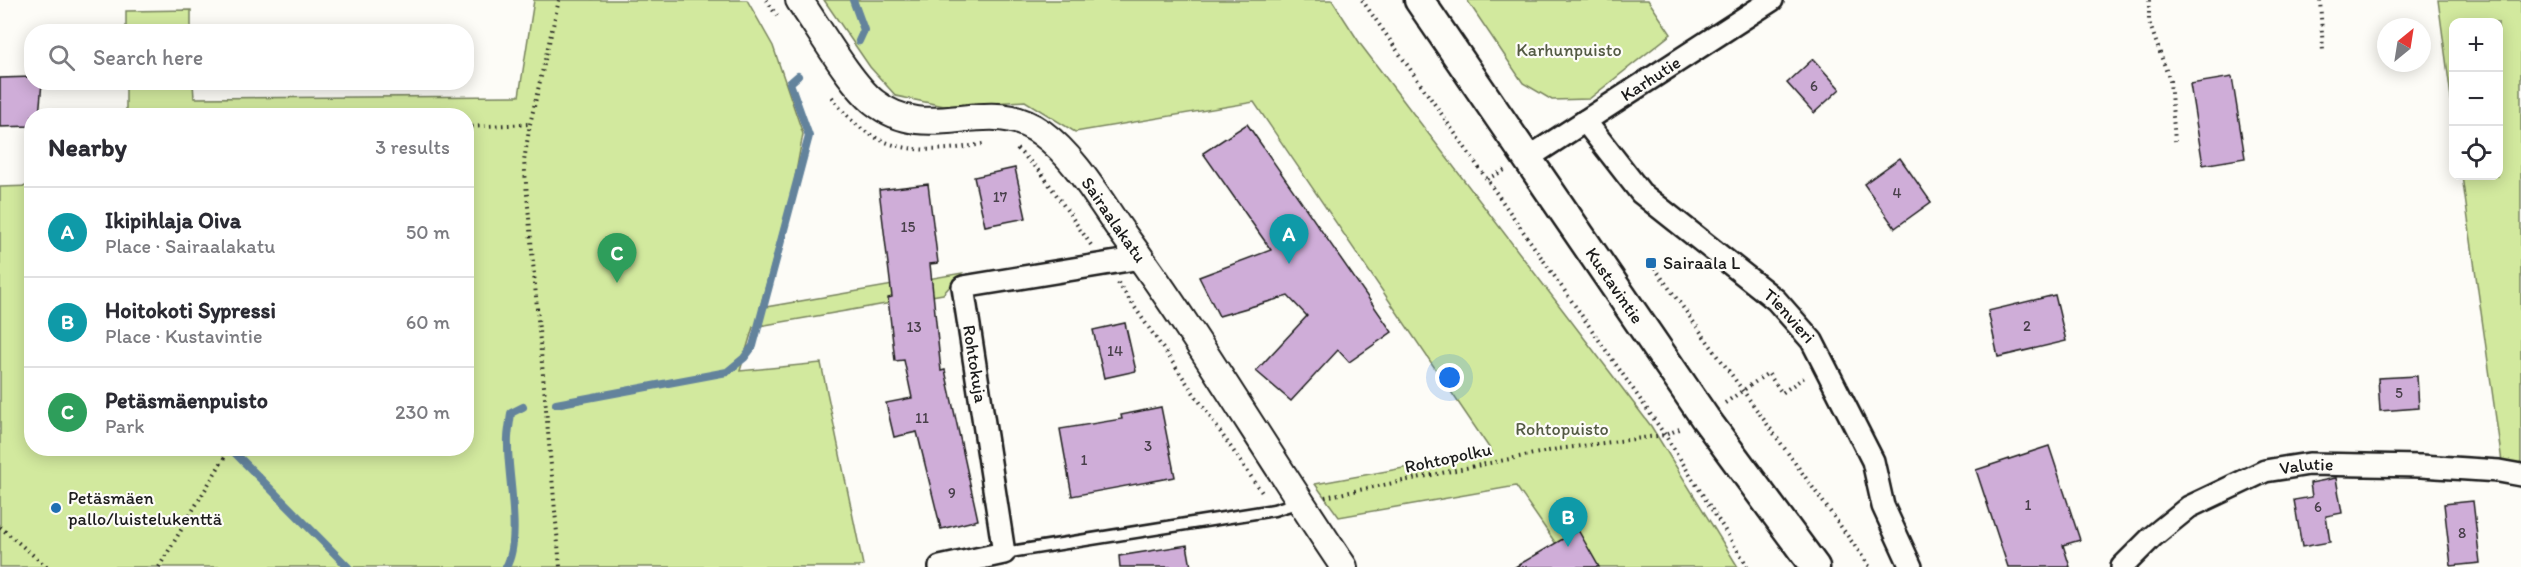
<!DOCTYPE html>
<html lang="en">
<head>
<meta charset="utf-8">
<style>
  :root { --surface:#fff; --page:#f7f7f7; --text:#2b2b33; --muted:#7c7c81; --line:#e1e1e2; --accent:#0b8043 }
  body { margin:0; font-family:Itim,sans-serif; background:var(--page); color:var(--text) }
  .controls { position:absolute; right:18px; top:18px; display:grid; overflow:hidden; border-radius:12px; box-shadow:0 3px 15px #0003 }
  .controls button { width:54px; height:54px; display:grid; place-items:center; padding:0; border:0; border-bottom:2px solid var(--line); background:var(--surface); color:var(--text); font:30px sans-serif }
  .compass { position:absolute; left:2377px; top:18px; width:54px; height:54px; border-radius:50%; background:var(--surface); box-shadow:0 3px 15px #0003; rotate:30deg }
  .you { position:absolute; left:1450px; top:378px; width:21px; height:21px; margin:-15px; border:4px solid #fff; border-radius:50%; background:#1a73e8; box-shadow:0 0 0 9px #1a73e833 }
  .badge { display:grid; place-items:center; width:39px; height:39px; border-radius:50%; background:var(--accent); color:#fff; font-size:20px; font-weight:700 }
  .pin { position:absolute; translate:-50% -50px; filter:drop-shadow(0 2px 3px #0008) }
  .pin::after { content:''; position:absolute; top:32px; width:21px; height:18px; background:inherit; clip-path:polygon(0 0,100% 0,50% 100%) }
  .list { margin:0; padding:0; list-style:none }
  h2 { display:flex; justify-content:space-between; align-items:center; height:78px; margin:0; padding:0 24px; font-size:26px }
  h2 small { font-size:20px; font-weight:400; color:var(--muted) }
  .list li { display:grid; grid-template-columns:39px 1fr auto; gap:18px; align-items:center; box-sizing:border-box; height:90px; padding:0 24px; border-top:2px solid var(--line) }
  .list b { display:block; font-size:22px; white-space:nowrap }
  .list p { margin:0; font-size:20px; white-space:nowrap; color:var(--muted) }
  .list em { font-size:20px; font-style:normal; color:var(--muted) }
  .icon { flex:none; width:33px; height:33px; fill:none; stroke:currentColor; stroke-width:2; stroke-linecap:round; stroke-linejoin:round }
  .map { position:relative; flex:none; width:2521px; height:567px; overflow:hidden }
  .search { position:absolute; background:var(--surface); box-shadow:0 3px 15px #0003; left:24px; top:24px; width:450px; height:66px; display:flex; align-items:center; gap:15px; box-sizing:border-box; padding:0 21px; border-radius:24px; color:var(--muted); font-size:22px }
  .panel { position:absolute; background:var(--surface); box-shadow:0 3px 15px #0003; left:24px; top:108px; width:450px; height:348px; border-radius:24px }
  .map>svg:first-child { display:block }
  .green { fill:#d2e99e; stroke:#77825d; stroke-width:1.5 }
  .lines { fill:none; stroke-linecap:round; stroke-linejoin:round }
  .stream { stroke:#63839c; stroke-width:8 }
  .building { fill:#cfadd8; stroke:#1c1c1c; stroke-width:1.5 }
  .service-casing { stroke:#1c1c1c; stroke-width:15 }
  .minor-casing { stroke:#1c1c1c; stroke-width:26 }
  .tertiary-casing { stroke:#1c1c1c; stroke-width:30 }
  .secondary-casing { stroke:#1c1c1c; stroke-width:33 }
  .path { stroke:#1c1c1c; stroke-width:4; stroke-dasharray:1.5 4.5; stroke-linecap:butt }
  .service { stroke:#fdfcf7; stroke-width:10 }
  .minor { stroke:#fdfcf7; stroke-width:21 }
  .tertiary { stroke:#fdfcf7; stroke-width:26 }
  .secondary { stroke:#fdfcf7; stroke-width:28 }
  .poi-dot { fill:#1f6fb2; stroke:#fdfcf7; stroke-width:2 }
  .labels { text-anchor:middle; stroke-width:4.5; stroke-linejoin:round; paint-order:stroke }
  .number-label { font-size:15px; fill:#49404b }
  .park-label { font-size:18px; fill:#535a43; stroke:#fdfcf7 }
  .street-label { font-size:18px; fill:#1c1c1c; stroke:#fdfcf7 }
  .poi-label { font-size:18px; fill:#1c1c1c; stroke:#fdfcf7; text-anchor:start }
</style>
</head>
<body>
<div class="map">
<svg width="2521" height="567" viewBox="0 0 2521 567">
  <rect width="100%" height="100%" fill="#fdfcf7"/>
  <filter id="ink" filterUnits="userSpaceOnUse"><feTurbulence type="fractalNoise" baseFrequency=".0167" numOctaves="2"/><feDisplacementMap in="SourceGraphic" scale="12" xChannelSelector="R" yChannelSelector="G"/><feConvolveMatrix kernelMatrix="1 2 1 2 8 2 1 2 1" color-interpolation-filters="sRGB"/></filter>
  <g filter="url(#ink)">
    <path class="green" d="M534 0H747L773 46 803 134 794 183 760 308 962 273 943 294 753 327 740 371 821 363 863 565 859 567H0V187L31 186 32 448H466V116L126 115V83H193L194 98 519 96Z
      M824 0H1332L1361 45 1651 426 1738 567H1572L1516 486 1339 517 1315 484 1492 452 1254 102 1075 132 1025 101 944 106 896 96 870 67Z
      M1467 0H1648L1671 34 1589 99 1552 100 1523 83Z
      M2438 0H2521V462L2503 469 2462 176H2498V22H2454L2453 112Z
      M191 10V31H126V11Z"/>
    <g class="lines">
      <path class="stream" d="M853 0 864 30 859 41
        M556 404 727 372 744 358 753 346 809 136 790 83 798 76
        M230 448 348 567
        M506 567C522 540 508 478 508 446 507 435 510 424 511 413L523 407"/>
    </g>
    <path class="building" d="M1813 59 1840 89 1814 113 1787 83Z
      M32 77V82H42L39 116H32V126L0 127V78Z
      M2232 77 2245 158 2203 165 2190 84Z
      M1247 124 1392 332 1349 362 1338 350 1291 401 1256 371 1307 316 1288 296 1219 316 1199 277 1271 250 1203 153Z
      M1900 158 1931 202 1895 228 1864 184Z
      M1015 168 1026 218 985 226 974 177Z
      M928 184 938 263 930 264 941 371 945 370 978 520 941 529 917 432 894 437 886 403 912 398 904 360 895 361 888 298 892 297 879 190Z
      M2055 295 2066 341 1998 357 1988 311Z
      M1125 323 1136 371 1104 378 1093 330Z
      M2417 376 2419 408 2380 411 2378 378Z
      M1161 407 1175 477 1072 496 1060 429 1122 419 1121 415Z
      M2049 446 2080 540 2063 545 2070 567H2008L1976 470Z
      M2336 478 2342 513 2326 516 2330 542 2302 547 2294 500 2312 497 2310 483Z
      M2473 501 2480 563 2451 566 2444 504Z
      M1578 530 1599 567H1515Z
      M1187 545 1191 567H1120L1119 556Z"/>
    <g class="lines">
      <g class="service-casing">
        <path id="service" d="M1004 553 1274 510 1300 502"/>
      </g>
      <g class="minor-casing">
        <g id="minor">
          <path id="s1" d="M1585 121 1641 193 1776 300 1812 341 1873 461 1883 506 1911 567"/>
          <path id="s2" d="M1528 158 1772 0"/>
          <path d="M940 567 1004 553 963 287 1141 258"/>
          <path id="s3" d="M2122 567 2152 537 2189 507 2265 471 2309 464 2421 466 2499 471 2521 475"/>
        </g>
      </g>
      <g class="tertiary-casing">
        <g id="tertiary">
          <path id="s4" d="M799 0C818 27 850 83 874 102 931 147 987 92 1042 133 1076 158 1099 200 1124 235 1202 342 1269 457 1344 567"/>
        </g>
      </g>
      <g class="secondary-casing">
        <g id="secondary">
          <path id="s5" d="M1419 0 1705 418 1815 567"/>
        </g>
      </g>
      <path class="path" d="M559 0 530 124 524 161 560 567
        M766 0 777 16
        M1362 0 1665 435 1748 567
        M2149 0V22L2170 81 2175 141
        M2320 0 2323 51
        M832 97C872 155 923 156 987 143
        M466 127 530 124
        M1017 149 1040 171 1091 245
        M1487 179 1505 170
        M1651 263 1870 567
        M1118 283 1263 494
        M1725 403 1768 373 1782 393 1806 376
        M1325 497 1558 449 1665 435 1682 428
        M0 527 47 567
        M159 567 230 448"/>
      <use href="#service" class="service"/>
      <use href="#minor" class="minor"/>
      <use href="#tertiary" class="tertiary"/>
      <use href="#secondary" class="secondary"/>
    </g>
  </g>
  <g class="poi-dot">
    <rect x="1645" y="257" width="12" height="12" rx="3"/>
    <circle cx="56" cy="508" r="6"/>
  </g>
  <g class="labels">
    <g class="number-label">
      <text x="1814" y="91">6</text>
      <text x="1897" y="198">4</text>
      <text x="1000" y="202">17</text>
      <text x="908" y="232">15</text>
      <text x="2027" y="331">2</text>
      <text x="914" y="332">13</text>
      <text x="1115" y="356">14</text>
      <text x="2399" y="398">5</text>
      <text x="922" y="423">11</text>
      <text x="1148" y="451">3</text>
      <text x="1084" y="465">1</text>
      <text x="952" y="498">9</text>
      <text x="2028" y="510">1</text>
      <text x="2318" y="512">6</text>
      <text x="2462" y="538">8</text>
    </g>
    <g class="park-label">
      <text x="1569" y="56">Karhunpuisto</text>
      <text x="1562" y="435">Rohtopuisto</text>
    </g>
    <g class="street-label">
      <text dy="6" stroke="none"><textPath href="#s2" startOffset="146">Karhutie</textPath></text>
      <text dy="6" stroke="none"><textPath href="#s4" startOffset="416">Sairaalakatu</textPath></text>
      <text dy="6" stroke="none"><textPath href="#s5" startOffset="346">Kustavintie</textPath></text>
      <text dy="6" stroke="none"><textPath href="#s1" startOffset="284">Tienvieri</textPath></text>
      <text transform="translate(975 364) rotate(81)" y="6">Rohtokuja</text>
      <text transform="translate(1448 458) rotate(-12)" y="6">Rohtopolku</text>
      <text dy="6" stroke="none"><textPath href="#s3" startOffset="216">Valutie</textPath></text>
    </g>
    <g class="poi-label">
      <text x="1663" y="269">Sairaala L</text>
      <text x="68" y="504">Petäsmäen<tspan x="68" dy="21">pallo/luistelukenttä</tspan></text>
    </g>
  </g>
</svg>
<div class="controls">
<button>+</button>
<button>−</button>
<button><svg class="icon" aria-label="locate" viewBox="0 0 24 24"><circle cx="12" cy="12" r="6"/><path d="M12 2v4M12 18v4M2 12h4M18 12h4"/></svg></button>
</div>
<svg class="compass" viewBox="-18 -18 36 36"><path d="M0-13l5 13h-10z" fill="#e53935"/><path d="M0 13l5-13h-10z" fill="#7c7c81"/></svg>
<div class="you"></div>
<div class="pin badge" style="left:1289px;top:264px;background:#0f9aa8">A</div>
<div class="pin badge" style="left:1568px;top:547px;background:#0f9aa8">B</div>
<div class="pin badge" style="left:617px;top:283px;background:#2e9e5b">C</div>
<div class="search"><svg class="icon" aria-label="search" viewBox="0 0 24 24"><circle cx="10" cy="10" r="6"/><path d="M15 15l6 6"/></svg>Search here</div>
<section class="panel">
<h2>Nearby<small>3 results</small></h2>
<ul class="list">
<li><span class="badge" style="background:#0f9aa8">A</span><div><b>Ikipihlaja Oiva</b><p>Place · Sairaalakatu</p></div><em>50 m</em></li>
<li><span class="badge" style="background:#0f9aa8">B</span><div><b>Hoitokoti Sypressi</b><p>Place · Kustavintie</p></div><em>60 m</em></li>
<li><span class="badge" style="background:#2e9e5b">C</span><div><b>Petäsmäenpuisto</b><p>Park</p></div><em>230 m</em></li>
</ul>
</section>
</div>
</body>
</html>
